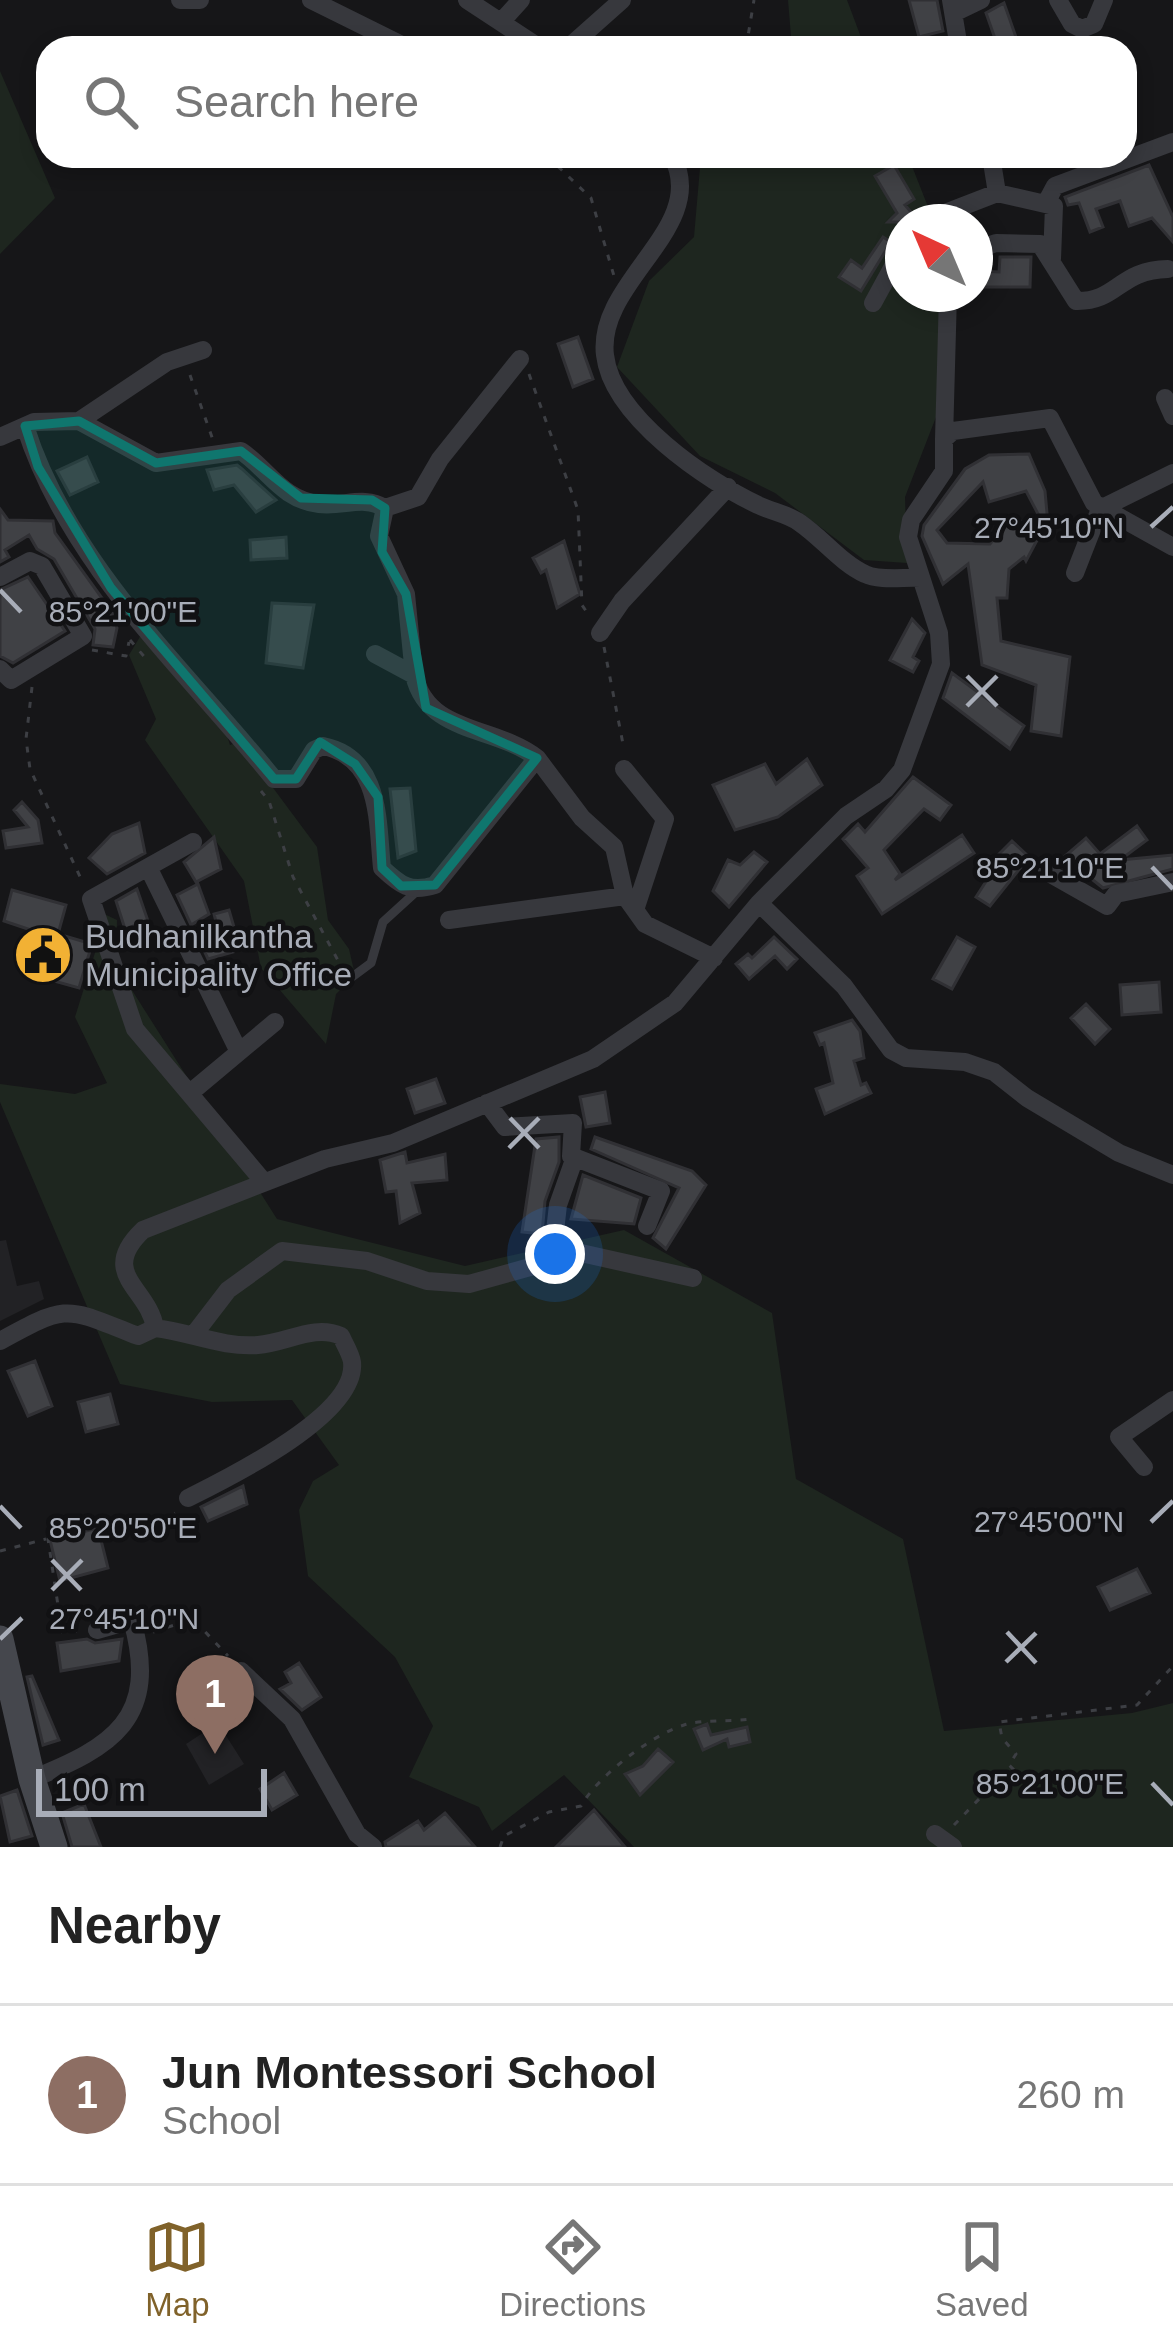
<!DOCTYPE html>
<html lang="en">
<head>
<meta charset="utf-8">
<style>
  :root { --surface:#fff; --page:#f2f2f2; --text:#222; --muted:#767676; --line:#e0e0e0; --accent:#80622a }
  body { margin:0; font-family:Helvetica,sans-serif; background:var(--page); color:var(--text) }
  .compass { position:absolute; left:885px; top:204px; width:108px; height:108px; border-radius:50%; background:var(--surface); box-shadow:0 6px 18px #0003; rotate:316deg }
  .scale { position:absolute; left:36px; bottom:30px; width:231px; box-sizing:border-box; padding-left:12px; border:6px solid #a8adb8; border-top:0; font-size:33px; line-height:42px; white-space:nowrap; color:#a8adb8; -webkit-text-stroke:9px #111113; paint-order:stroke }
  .you { position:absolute; left:555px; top:1254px; width:42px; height:42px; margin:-30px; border:9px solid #fff; border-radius:50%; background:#1a73e8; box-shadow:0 0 0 18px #1a73e833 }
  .badge { display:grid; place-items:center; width:78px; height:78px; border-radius:50%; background:var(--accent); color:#fff; font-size:39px; font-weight:700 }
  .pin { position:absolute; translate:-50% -99px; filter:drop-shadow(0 3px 6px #0008) }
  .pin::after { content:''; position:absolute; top:63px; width:42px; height:36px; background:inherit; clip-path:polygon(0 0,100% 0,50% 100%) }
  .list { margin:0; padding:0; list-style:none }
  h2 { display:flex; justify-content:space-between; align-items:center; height:156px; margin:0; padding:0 48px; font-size:51px }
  h2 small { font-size:39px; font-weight:400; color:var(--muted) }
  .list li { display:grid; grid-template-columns:78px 1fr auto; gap:36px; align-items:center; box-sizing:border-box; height:180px; padding:0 48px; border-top:3px solid var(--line) }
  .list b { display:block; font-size:45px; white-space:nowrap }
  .list p { margin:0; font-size:39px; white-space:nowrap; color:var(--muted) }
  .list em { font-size:39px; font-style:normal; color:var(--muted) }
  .icon { flex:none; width:66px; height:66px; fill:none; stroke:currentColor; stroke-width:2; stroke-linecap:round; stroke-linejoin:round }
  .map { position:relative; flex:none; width:1173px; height:1847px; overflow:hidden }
  .search { position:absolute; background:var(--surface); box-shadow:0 6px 18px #0003; left:36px; right:36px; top:36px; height:132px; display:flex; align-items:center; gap:30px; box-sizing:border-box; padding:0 42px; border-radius:36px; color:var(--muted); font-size:45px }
  .sheet { height:336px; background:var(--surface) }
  nav { display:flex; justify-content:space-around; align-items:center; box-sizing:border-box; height:168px; border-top:3px solid var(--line); background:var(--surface); font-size:33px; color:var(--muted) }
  nav a { display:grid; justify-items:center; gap:6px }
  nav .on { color:var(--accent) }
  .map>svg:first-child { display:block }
  .built { fill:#222225 }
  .green { fill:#1e261f }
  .building { fill:#404145; stroke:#303034; stroke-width:3 }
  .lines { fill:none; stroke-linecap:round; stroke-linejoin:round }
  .path { stroke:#3d3f44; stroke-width:3; stroke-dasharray:6 9; stroke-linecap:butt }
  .lane { stroke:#37383d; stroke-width:9 }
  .street { stroke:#37383d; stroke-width:18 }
  .secondary { stroke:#45474d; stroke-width:27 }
  .marked { fill:#0f766e; fill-opacity:0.2; stroke:#0f766e; stroke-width:9; stroke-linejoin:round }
  .ticks { fill:none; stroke:#a8adb8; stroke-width:4.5 }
  .labels { text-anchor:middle; stroke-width:9; stroke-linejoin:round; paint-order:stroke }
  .poi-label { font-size:33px; fill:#a8adb8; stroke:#111113; text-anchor:start }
  .ticks-label { font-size:30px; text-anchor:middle; fill:#a8adb8; stroke:#111113; stroke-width:9; stroke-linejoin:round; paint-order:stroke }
</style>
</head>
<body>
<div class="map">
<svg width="1173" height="1847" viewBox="0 0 1173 1847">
  <rect width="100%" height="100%" fill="#161618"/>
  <path class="built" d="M6 1240 17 1286 39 1281 44 1299 0 1321V1241Z
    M218 1723 244 1764 209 1785 186 1744Z"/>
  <path class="green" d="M788 0H847L865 48H779L791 36Z
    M0 71 55 198 0 254Z
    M701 156H908L934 222H903V294H943V399L905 497 907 563 864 560 775 493 700 456 617 367 649 281 694 237Z
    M141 635 222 720 230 745 239 742 317 847 328 920 349 949 355 975 336 994 326 1044 261 968 244 881 145 740 156 719 129 655Z
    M102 913 117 920 116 965 277 1219 465 1266 624 1230 772 1313 796 1479 903 1539 944 1731 1132 1713 1173 1703V1847H634L564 1775 492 1831 479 1807 409 1777 433 1726 395 1657 308 1576 299 1510 313 1481 339 1465 292 1400 212 1402 120 1384 0 1102V1084L75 1094 107 1083 75 1017 103 927Z"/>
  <path class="building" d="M909 0H937L943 31 919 37Z
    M1004 3 1017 40 998 47 986 13Z
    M894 165 914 199 905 205 912 213 909 222H888L897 213 875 176Z
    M1149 165 1173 217V242L1152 218 1129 226 1120 201 1096 209 1103 227 1090 232 1079 203 1068 205 1065 197Z
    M883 237 891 242 861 291 839 277 851 260 862 268Z
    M1000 257H1031L1030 287H978L979 271 999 272Z
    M578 337 593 379 573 387 558 344Z
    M1029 454 1045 491 1049 535 1026 491 989 502 983 482 937 530 947 543 990 544 1012 518 1043 529 1026 561 1024 557 1009 569 1007 598H997L1001 641 1070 657 1061 736 1031 731 1036 685 982 665 968 564 943 584 922 536 924 525 965 469 989 455Z
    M87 457 98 482 70 495 57 471Z
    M237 465 242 469 276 500 256 512 234 485 214 490 207 470Z
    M0 509 8 520 53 521 55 533 112 612 117 628 113 647 93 645 95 629 54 559 37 549 29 535 5 550 9 557 0 562Z
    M286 537 287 558 251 560 250 540Z
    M564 541 580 594 557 608 546 570 541 573 533 558Z
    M28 577 65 631 13 663 0 656V590Z
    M272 603 314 605 303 668 266 663Z
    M912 619 925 633 913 657 919 661 913 672 890 660Z
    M952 673 1024 726 1010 749 943 698Z
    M807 759 822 785 778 817 735 830 713 785 765 764 776 784Z
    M913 777 951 805 940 820 924 809 884 850 900 874 895 880 962 835 974 853 882 914 857 876 868 868 843 839 858 824 865 832Z
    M410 788 416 851 398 858 390 789Z
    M22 802 38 820 42 843 6 848 3 831 28 827 14 810Z
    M139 823 145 853 107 874 89 858 112 834Z
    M1137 826 1147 840 1120 860 1173 855V869L1103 888 1064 857 1086 838 1100 854Z
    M214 837 221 869 196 882 184 862Z
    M1012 841 1029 857 990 906 976 897 994 869 989 864Z
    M754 852 767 862 729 907 713 891 728 860 740 865Z
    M198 884 209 914 191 925 177 895Z
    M137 889 148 921 125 929 116 901Z
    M12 890 66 905 58 934 92 944 79 988 43 978 46 958 32 953 25 940 28 929 4 921Z
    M229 910 236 934 227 937 233 952 208 959 201 944 220 937 214 914Z
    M774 937 797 959 787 969 775 956 749 979 736 964 748 954 752 958Z
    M957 937 975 947 952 989 933 979Z
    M1159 982 1161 1012 1122 1015 1120 985Z
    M1086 1004 1110 1029 1095 1044 1071 1018Z
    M852 1020 860 1031 864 1058 854 1061 861 1085 866 1083 871 1093 825 1114 816 1089 833 1083 824 1043 820 1045 815 1033Z
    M436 1079 445 1103 415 1113 407 1089Z
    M605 1092 610 1123 586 1127 580 1097Z
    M559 1137V1162L545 1201 542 1234 522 1232 536 1139Z
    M595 1137 692 1171 706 1185 666 1249 653 1238 679 1188 591 1149Z
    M405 1152 407 1163 445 1154 447 1180 412 1183 420 1213 400 1223 396 1191 386 1192 380 1160Z
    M583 1175 641 1198 634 1224 571 1219Z
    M35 1361 52 1406 28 1416 8 1371Z
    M110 1394 118 1424 86 1432 78 1402Z
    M243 1486 247 1504 208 1521 201 1507Z
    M98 1528 108 1568 60 1581 50 1540Z
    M1137 1569 1150 1593 1110 1610 1098 1587Z
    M87 1639 95 1643 122 1639 119 1661 61 1671 57 1643Z
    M299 1663 321 1697 302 1710 280 1689 291 1683 285 1672Z
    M32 1676 59 1740 43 1745 27 1677Z
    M707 1724 711 1735 747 1727 750 1742 729 1747 727 1739 703 1750 694 1729Z
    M658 1749 673 1762 640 1795 625 1774 643 1766Z
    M284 1773 297 1795 272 1810 260 1789Z
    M17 1790 32 1836 10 1842 0 1796Z
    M84 1804 101 1847H72L62 1813Z
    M594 1810 625 1847H556Z
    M445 1813 475 1847H386L385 1842 418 1821 424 1830Z"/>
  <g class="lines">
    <path class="path" d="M746 48 754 0
      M547 156 591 198 614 276
      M529 374 578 510 582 605 590 617
      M190 375 213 440
      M130 640 148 661
      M604 647 624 749
      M92 650 126 656 129 642
      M32 687 26 739 30 769 82 881
      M261 791 269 801 293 877 341 966
      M0 1551 46 1539
      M77 1631 62 1632 48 1539 100 1524 162 1521 175 1513
      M153 1632 193 1619 228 1656
      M954 1825 981 1797 1019 1775 1009 1765 1016 1754 1002 1738 999 1722 1137 1705 1173 1666
      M500 1847 504 1836 549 1812 581 1806C597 1777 651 1735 684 1725 703 1719 730 1722 750 1719"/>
    <path class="lane" d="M348 980 371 963 383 922 417 891"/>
    <path class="street" d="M180 0H200
      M311 0 408 48
      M467 0 540 48
      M951 0 959 48
      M1058 0 1072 24 1082 29 1094 24 1104 0
      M954 13 981 0
      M501 22 521 0
      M568 48 622 0
      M672 156C711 227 596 281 605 355 612 417 707 481 758 505 772 512 788 514 800 523 822 538 841 563 865 574 879 581 904 577 920 578
      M991 156 997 193 1054 206 1052 259
      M1047 201 1055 186 1173 142
      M922 222 997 193
      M975 250 996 243 1040 244 1076 301C1118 302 1118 270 1168 269
      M873 303 903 248
      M1165 398 1173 416
      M79 421 167 362 203 350
      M25 426C69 565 184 668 274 779H296L314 750 323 746C382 758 377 822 382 868 400 885 410 893 435 885L537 758 582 818 614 847 625 896
      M0 437 34 422 79 421 156 463 241 451C268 469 282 500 319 504 344 507 363 495 385 508L379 536 406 594 414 675
      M944 439 948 294
      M385 508 418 497 440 459 520 359
      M1075 573 1100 509 1173 473
      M0 577 30 561 42 566 83 636 11 680 0 669
      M600 633 622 601 728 487
      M375 654 414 675C428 735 495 725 537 758
      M624 769 665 819 635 910
      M193 842 91 899 135 1029 264 1182
      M149 869 239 1052
      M1047 872 1107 906 1116 894 1173 882
      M759 903 844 986 891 1050 906 1058 965 1062 994 1072 1027 1098 1119 1153 1173 1175
      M449 920 625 896 645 924 714 958
      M190 1093 275 1022
      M487 1103 505 1127 573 1123 571 1156 661 1191 647 1226
      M555 1231 558 1205 575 1157
      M155 1328C149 1288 97 1274 143 1230L325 1159 393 1143 593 1059 675 1003 759 903 846 816 886 789 902 770 941 664 939 633 908 537 911 520 944 471V439L953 431 1050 418 1094 503 1173 547
      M155 1328C190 1332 223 1348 258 1345 287 1343 314 1324 341 1336 344 1343 351 1354 352 1362 358 1415 228 1478 188 1498
      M195 1333 228 1290 282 1251 367 1261 427 1281 469 1284 581 1253 693 1278
      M0 1341C69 1303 65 1307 138 1336L155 1328
      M1144 1467 1119 1437 1173 1400
      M241 1671 292 1719 357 1834 373 1847
      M32 1779C112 1747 160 1719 132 1620L97 1630
      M935 1834 953 1847"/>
    <path class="secondary" d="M0 1639 32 1779 54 1847"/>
  </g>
  <path class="marked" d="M79 421 156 463 241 451 301 498 372 500 385 508 382 552 406 594 426 708 537 758 435 885 401 886 382 868 378 797 355 764 320 742 296 779H274L111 588 38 467 25 426Z"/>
  <path class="ticks" d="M1151 527 1173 507M0 590 21 612M967 676 997 706M967 706 997 676M1152 867 1173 889M510 1118 539 1148M509 1148 539 1118M0 1506 21 1528M1151 1522 1173 1501M52 1560 81 1590M52 1590 82 1560M1007 1632 1036 1663M0 1639 22 1618M1006 1662 1036 1633M1152 1783 1173 1805"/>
  <defs>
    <g id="civic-disc" transform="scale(3)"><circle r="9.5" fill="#f2b134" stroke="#111113"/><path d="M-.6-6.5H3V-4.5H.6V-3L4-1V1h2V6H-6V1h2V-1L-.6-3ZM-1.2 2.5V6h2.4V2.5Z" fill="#111"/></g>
  </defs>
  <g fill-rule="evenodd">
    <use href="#civic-disc" x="43" y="955"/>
  </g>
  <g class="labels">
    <g class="poi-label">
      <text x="85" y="948">Budhanilkantha<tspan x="85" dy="38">Municipality Office</tspan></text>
    </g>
  </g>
  <g class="ticks-label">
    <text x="1049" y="538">27°45'10"N</text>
    <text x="123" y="622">85°21'00"E</text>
    <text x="1050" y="878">85°21'10"E</text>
    <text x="1049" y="1532">27°45'00"N</text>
    <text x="123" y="1538">85°20'50"E</text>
    <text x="124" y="1629">27°45'10"N</text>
    <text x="1050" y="1794">85°21'00"E</text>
  </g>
</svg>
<svg class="compass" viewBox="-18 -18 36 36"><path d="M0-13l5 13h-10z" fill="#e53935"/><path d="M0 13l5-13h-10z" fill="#767676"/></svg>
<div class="scale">100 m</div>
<div class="you"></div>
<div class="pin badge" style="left:215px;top:1754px;background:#8d6e63">1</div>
<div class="search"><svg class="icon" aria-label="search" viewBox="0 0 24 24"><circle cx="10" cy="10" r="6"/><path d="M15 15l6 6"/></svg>Search here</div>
</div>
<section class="sheet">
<h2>Nearby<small></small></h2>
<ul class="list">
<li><span class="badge" style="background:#8d6e63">1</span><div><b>Jun Montessori School</b><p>School</p></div><em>260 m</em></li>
</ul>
</section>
<nav>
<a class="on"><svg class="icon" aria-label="map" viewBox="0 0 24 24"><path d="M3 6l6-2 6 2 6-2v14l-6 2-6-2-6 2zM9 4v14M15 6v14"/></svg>Map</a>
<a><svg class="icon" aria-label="directions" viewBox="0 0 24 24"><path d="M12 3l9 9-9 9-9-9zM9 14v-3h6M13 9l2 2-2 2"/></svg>Directions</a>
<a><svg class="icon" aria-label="saved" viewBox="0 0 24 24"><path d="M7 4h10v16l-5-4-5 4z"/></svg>Saved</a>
</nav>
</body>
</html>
